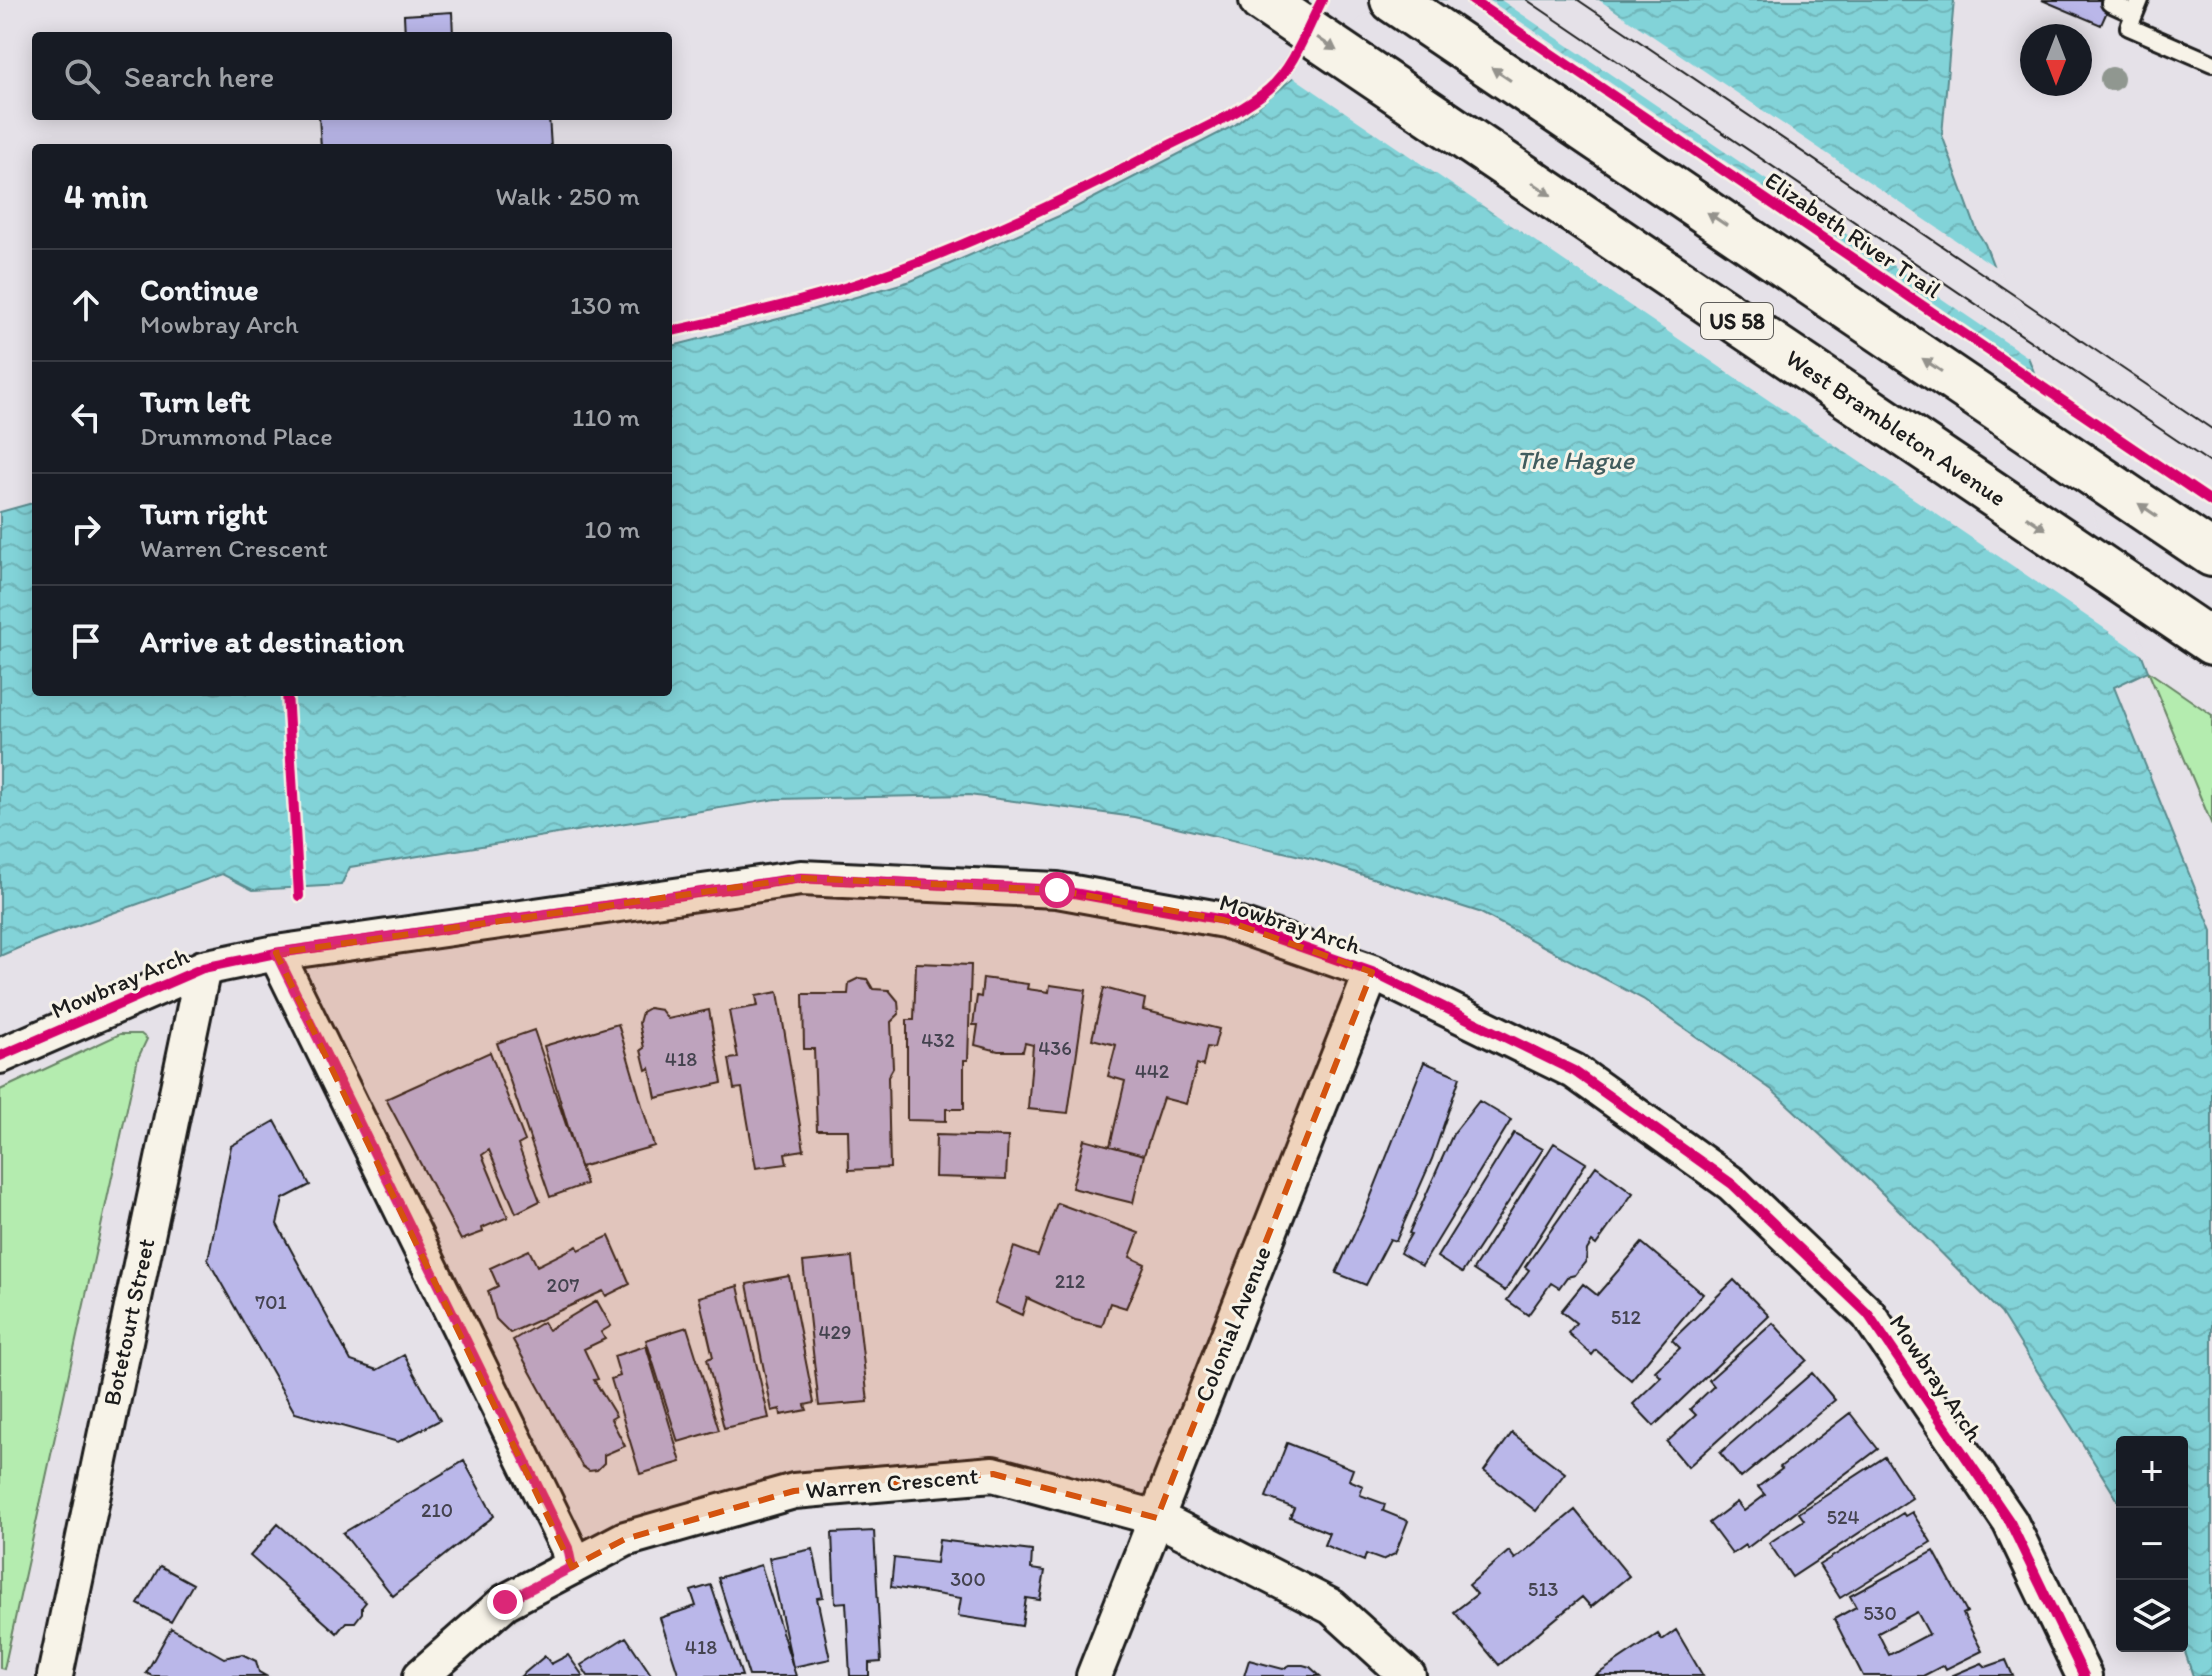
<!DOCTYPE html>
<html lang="en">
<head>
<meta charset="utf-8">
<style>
  :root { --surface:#171b24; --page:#242831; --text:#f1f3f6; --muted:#9ea1a6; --line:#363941 }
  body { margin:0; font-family:Itim,sans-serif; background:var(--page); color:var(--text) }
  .controls { position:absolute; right:24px; bottom:24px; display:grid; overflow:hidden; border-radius:8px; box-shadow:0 4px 20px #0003 }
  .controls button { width:72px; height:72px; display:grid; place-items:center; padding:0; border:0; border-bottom:2px solid var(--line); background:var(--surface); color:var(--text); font:40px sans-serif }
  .compass { position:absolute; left:2020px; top:24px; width:72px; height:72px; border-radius:50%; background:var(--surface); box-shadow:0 4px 20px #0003; rotate:180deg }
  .stop { position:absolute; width:24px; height:24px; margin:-18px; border:6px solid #db2777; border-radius:50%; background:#fff }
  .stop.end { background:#db2777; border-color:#fff; box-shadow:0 2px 8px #0008 }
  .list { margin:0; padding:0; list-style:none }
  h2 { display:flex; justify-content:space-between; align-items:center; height:104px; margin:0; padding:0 32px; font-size:34px }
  h2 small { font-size:26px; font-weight:400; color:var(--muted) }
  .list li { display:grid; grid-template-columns:52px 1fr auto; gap:24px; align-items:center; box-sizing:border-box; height:112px; padding:0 32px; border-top:2px solid var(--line) }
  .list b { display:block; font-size:30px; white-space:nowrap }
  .list p { margin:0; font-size:26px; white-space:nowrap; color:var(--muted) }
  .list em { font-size:26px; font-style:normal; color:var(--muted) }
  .icon { flex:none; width:44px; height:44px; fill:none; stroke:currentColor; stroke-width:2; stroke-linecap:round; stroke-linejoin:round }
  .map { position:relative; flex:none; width:2212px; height:1676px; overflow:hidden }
  .search { position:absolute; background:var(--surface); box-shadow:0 4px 20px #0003; left:32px; top:32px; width:640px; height:88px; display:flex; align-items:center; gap:20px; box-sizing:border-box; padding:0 28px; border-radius:8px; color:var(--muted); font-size:30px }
  .panel { position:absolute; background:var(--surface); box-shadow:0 4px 20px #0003; left:32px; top:144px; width:640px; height:552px; border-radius:8px }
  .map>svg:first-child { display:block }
  .green { fill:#b4ecaf; stroke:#688466; stroke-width:2 }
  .water { fill:url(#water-waves); stroke:#598a8d; stroke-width:2 }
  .pier { fill:#e5e1e8 }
  .building { fill:#bab7e9; stroke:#1c1c1c; stroke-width:2; fill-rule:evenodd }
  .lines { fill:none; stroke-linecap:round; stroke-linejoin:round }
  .service-casing { stroke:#1c1c1c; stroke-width:22 }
  .minor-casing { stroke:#1c1c1c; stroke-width:40 }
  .primary-casing { stroke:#1c1c1c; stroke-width:50 }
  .service { stroke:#f7f3e8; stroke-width:16 }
  .minor { stroke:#f7f3e8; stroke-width:34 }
  .primary { stroke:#f7f3e8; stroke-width:44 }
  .tram { stroke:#1c1c1c; stroke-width:2 }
  .cycleway-casing { stroke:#f7f3e8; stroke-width:15 }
  .cycleway { stroke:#d6006c; stroke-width:10 }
  .tree { fill:#909790 }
  .oneway { fill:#94928c }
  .route { stroke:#db2777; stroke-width:10 }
  .marked { fill:#d4530e; fill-opacity:0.2; stroke:#d4530e; stroke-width:6; stroke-dasharray:16 10; stroke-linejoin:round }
  .labels { text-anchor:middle; stroke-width:6; stroke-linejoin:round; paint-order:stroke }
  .number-label { font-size:20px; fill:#44434f }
  .shield { fill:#f7f3e8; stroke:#5e5c59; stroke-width:2 }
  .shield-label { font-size:22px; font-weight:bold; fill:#1c1c1c }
  .street-label { font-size:24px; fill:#1c1c1c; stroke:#f7f3e8 }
  .water-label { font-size:26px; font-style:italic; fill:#405c5e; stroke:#f7f3e8 }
</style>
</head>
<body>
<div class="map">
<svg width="2212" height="1676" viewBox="0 0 2212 1676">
  <defs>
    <pattern id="water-waves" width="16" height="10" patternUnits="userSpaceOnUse" patternTransform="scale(2)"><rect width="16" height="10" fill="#82d3d8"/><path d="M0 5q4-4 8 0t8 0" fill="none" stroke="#70b5b9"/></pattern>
  </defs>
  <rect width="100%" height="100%" fill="#e5e1e8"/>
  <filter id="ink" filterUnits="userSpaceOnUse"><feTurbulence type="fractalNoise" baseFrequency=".0125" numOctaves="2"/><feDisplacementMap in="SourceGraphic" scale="16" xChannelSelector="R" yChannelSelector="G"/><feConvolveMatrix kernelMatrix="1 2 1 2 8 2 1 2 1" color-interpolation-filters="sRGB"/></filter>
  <g filter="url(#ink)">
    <path class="green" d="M2148 671 2212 715V825Z
      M120 1034H141L147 1039 138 1058 4 1669 0 1668V1090Z"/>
    <path class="water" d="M1390 0H1954L1942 135 1977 231 1985 244 2148 671 2114 687 2212 931V1676H2193L2182 1643V1442H2122V1507L2001 1313 1870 1181 1772 1090 1643 999 1479 912 1313 859 1134 817 969 795 776 799 350 867 341 885 253 890 222 874 37 940 0 956V512L36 502V692H668V347L790 316 911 281 1059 216 1235 125Z"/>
    <path class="pier" d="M1384 0H1489L2040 376 2148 658 1292 76Z
      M1501 0H1599L2000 270 2035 362Z"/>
    <path class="building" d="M2042 0H2112L2101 25Z
      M452 12 453 36H405L404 15Z
      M319 116H549L551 148H321Z
      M916 963 971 965 968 1060H964V1109H946V1121L907 1120V1020H914Z
      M859 978 867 979 873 989 889 990 898 1001 899 1014 891 1022 893 1068 888 1077 890 1168 849 1170 848 1130H817L814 1049H804L803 994H848L849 983Z
      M983 978 1028 984 1027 989 1049 992 1050 985 1086 990 1068 1113 1028 1109 1033 1045 1025 1043 1023 1051H998L975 1045 978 1025H973L977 996 981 997Z
      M1104 988 1145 999 1143 1010 1219 1029 1214 1048 1207 1047 1203 1066 1197 1064 1186 1104 1163 1098 1144 1155 1110 1146 1125 1081 1108 1076 1116 1045 1092 1039Z
      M778 992 804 1150 785 1153 787 1164 756 1168 742 1088 734 1089 729 1059 738 1058 729 1011 758 1006 756 996Z
      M649 1008 661 1010 668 1019 709 1010 722 1083 656 1098 650 1068 646 1070 641 1050 644 1048 639 1023 642 1012Z
      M618 1024 654 1146 580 1167 544 1046Z
      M534 1030 586 1184 550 1197 497 1043Z
      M490 1052 525 1141 518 1145 540 1201 516 1213 489 1150 482 1155 508 1217 482 1228 483 1232 461 1240 386 1099Z
      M1424 1062 1460 1077 1432 1159 1396 1241 1390 1239 1366 1285 1336 1273 1365 1211Z
      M1479 1101 1511 1120 1422 1266 1400 1253 1411 1234 1409 1233 1453 1134Z
      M275 1121 310 1185 283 1199 277 1224 351 1361 377 1370 404 1355 440 1420 398 1442 295 1413 208 1260 231 1146Z
      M1514 1133 1543 1149 1462 1273 1437 1257Z
      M936 1135 1008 1137 1006 1179 935 1177Z
      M1084 1139 1144 1155 1133 1203 1072 1188Z
      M1554 1143 1586 1163 1505 1291 1473 1270Z
      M1596 1166 1633 1193 1596 1245 1592 1242 1587 1250 1586 1261 1575 1275 1567 1277 1559 1288 1551 1283 1528 1315 1507 1300 1529 1270 1525 1267Z
      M1057 1203 1139 1233 1130 1257 1145 1264 1126 1308 1110 1303 1102 1326 1075 1320 1027 1298 1022 1315 995 1303 1014 1247 1038 1256Z
      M609 1236 630 1284 606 1296 603 1291 510 1333 496 1319 488 1291 498 1286 490 1268 529 1250 537 1266 577 1246 579 1250Z
      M1642 1243 1703 1294 1631 1380 1596 1350 1592 1355 1568 1333 1576 1323 1561 1311 1583 1284 1597 1295Z
      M852 1257 868 1402 819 1406 803 1262Z
      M789 1276 814 1403 805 1405 807 1410 781 1415 780 1409 772 1411 747 1284Z
      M1734 1280 1769 1316 1654 1426 1633 1404 1661 1377 1655 1371 1680 1348 1672 1340Z
      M738 1286 769 1418 724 1428 707 1359 713 1357 699 1297Z
      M597 1301 611 1326 601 1332 605 1339 584 1349 598 1379 594 1380 616 1416 611 1419 625 1446 604 1455V1463L597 1470 589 1471 582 1466 513 1340 543 1322 548 1330Z
      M1773 1323 1807 1360 1688 1467 1667 1442 1696 1415 1690 1409 1714 1386 1709 1380Z
      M687 1327 719 1430 678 1442 646 1340Z
      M646 1346 681 1462 640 1474 611 1379 620 1376 614 1356Z
      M1812 1373 1835 1400 1741 1478 1720 1453Z
      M1850 1413 1878 1449 1747 1548 1745 1545 1732 1554 1709 1523 1737 1502 1744 1511 1765 1495 1758 1487 1782 1469 1780 1467Z
      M1512 1433 1565 1473 1536 1511 1484 1471Z
      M1287 1443 1353 1469 1349 1480 1363 1486 1360 1495 1385 1504 1383 1511 1408 1521 1395 1554 1382 1560 1366 1554 1364 1561 1324 1545 1329 1533 1290 1517 1294 1508 1266 1497Z
      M1885 1457 1912 1498 1792 1577 1769 1543 1804 1520 1799 1513Z
      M464 1461 494 1516 393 1596 343 1533Z
      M1575 1510 1629 1576 1591 1607 1582 1597 1499 1665 1454 1612 1477 1594 1469 1585 1509 1551 1515 1559Z
      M1912 1512 1931 1542 1840 1598 1819 1565 1903 1513 1905 1516Z
      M278 1524 366 1602 362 1607V1613L355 1622H346L337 1633 250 1556Z
      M874 1531 881 1662 869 1663V1676H850L846 1602 835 1603 832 1533Z
      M939 1540 1032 1551 1031 1569 1045 1571 1040 1600 1026 1598 1022 1626 958 1616 961 1598 891 1587 894 1558 936 1563Z
      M813 1549 823 1597 817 1598 830 1659 793 1667 769 1558Z
      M1934 1551 1967 1612 1963 1614 1982 1651 1946 1669 1944 1665 1923 1676H1863L1834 1619 1856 1607 1850 1596ZM1917 1612 1929 1634 1889 1655 1878 1633Z
      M761 1565 793 1667 796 1676H749L718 1578Z
      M160 1566 193 1584 171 1622 138 1604Z
      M711 1585 742 1676H679L660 1618 696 1606 691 1591Z
      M171 1628 224 1658 242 1654 256 1661 259 1672 266 1676H152L146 1673Z
      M1676 1630 1703 1676H1595L1658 1634 1662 1640Z
      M626 1637 652 1676H588L581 1665Z
      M568 1655 583 1676H521L545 1656 551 1664Z
      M1249 1660 1283 1669 1290 1665H1303L1310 1667 1320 1676H1244Z
      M2006 1660 2013 1676H1951L1982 1663 1986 1667Z"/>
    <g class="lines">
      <g class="service-casing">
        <path id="service" d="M2140 0 2129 27 2212 63
          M2110 3 2134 14"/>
      </g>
      <g class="minor-casing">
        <path id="minor" d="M276 953 568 1548 572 1567
          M0 1056 203 968 276 953 801 878 1057 890 1224 920 1372 972 1574 1071 1732 1184 1868 1314 2010 1522 2084 1676
          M55 1676 203 968
          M421 1676 505 1602 625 1539 794 1491 993 1474 1157 1518 1332 1607 1408 1676
          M1094 1676 1372 972"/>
      </g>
      <g class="primary-casing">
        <path id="primary" d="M1262 0 2212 642
          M1393 0 2212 554"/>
      </g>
      <use href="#service" class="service"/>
      <use href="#minor" class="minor"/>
      <use href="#primary" class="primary"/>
      <path class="tram" d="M1527 0 2212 464
        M1578 0 2212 429"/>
      <g class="cycleway-casing">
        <path id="cycleway" d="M1472 0 2212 502
          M668 332C743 315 819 299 892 272 984 239 1071 197 1158 151 1192 133 1240 114 1269 89 1294 67 1307 29 1322 0
          M287 692 299 896
          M0 1056 203 968 276 953 801 878 1057 890 1224 920 1372 972 1574 1071 1732 1184 1868 1314 2010 1522 2084 1676"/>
      </g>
      <use href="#cycleway" class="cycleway"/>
    </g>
    <circle class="tree" cx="2112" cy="79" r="12"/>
    <defs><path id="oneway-solid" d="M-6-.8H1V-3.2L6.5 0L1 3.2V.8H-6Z" transform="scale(2)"/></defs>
    <g class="oneway">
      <use href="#oneway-solid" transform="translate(1327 44) rotate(34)"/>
      <use href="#oneway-solid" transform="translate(1501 74) rotate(-146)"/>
      <use href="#oneway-solid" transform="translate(1542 189) rotate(34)"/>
      <use href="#oneway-solid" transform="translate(1717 219) rotate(-146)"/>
      <use href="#oneway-solid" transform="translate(1932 365) rotate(-146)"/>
      <use href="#oneway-solid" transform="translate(2148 510) rotate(-146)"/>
      <use href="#oneway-solid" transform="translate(2036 523) rotate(34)"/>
    </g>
  </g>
  <g class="lines" filter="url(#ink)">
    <path class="route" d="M505 1602 572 1567 568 1548 276 953 801 878 1057 890"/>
  </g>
  <path class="marked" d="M801 878 1057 890 1224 920 1372 972 1157 1518 993 1474 794 1491 625 1539 572 1567 276 953Z"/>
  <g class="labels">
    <g class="number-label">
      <text x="938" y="1047">432</text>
      <text x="1055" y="1055">436</text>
      <text x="681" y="1066">418</text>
      <text x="1152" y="1078">442</text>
      <text x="1070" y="1288">212</text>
      <text x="563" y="1292">207</text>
      <text x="271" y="1309">701</text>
      <text x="1626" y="1324">512</text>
      <text x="835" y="1339">429</text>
      <text x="437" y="1517">210</text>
      <text x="1843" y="1524">524</text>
      <text x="968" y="1586">300</text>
      <text x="1543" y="1596">513</text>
      <text x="1880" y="1620">530</text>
      <text x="701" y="1654">418</text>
    </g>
    <rect class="shield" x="1701" y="303" width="72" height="36" rx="6"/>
    <g class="shield-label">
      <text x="1737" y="329">US 58</text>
    </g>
    <g class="street-label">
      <text transform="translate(1853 235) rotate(34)" y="8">Elizabeth River Trail</text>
      <text transform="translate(1896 428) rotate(34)" y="8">West Brambleton Avenue</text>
      <text transform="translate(1290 924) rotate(18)" y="8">Mowbray Arch</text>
      <text transform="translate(120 983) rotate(-23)" y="8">Mowbray Arch</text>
      <text transform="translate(129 1322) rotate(-78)" y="8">Botetourt Street</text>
      <text transform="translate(1233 1324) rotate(-68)" y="8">Colonial Avenue</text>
      <text transform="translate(1936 1378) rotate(56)" y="8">Mowbray Arch</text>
      <text transform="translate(892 1483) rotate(-5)" y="8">Warren Crescent</text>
    </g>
    <g class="water-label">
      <text x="1575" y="469">The Hague</text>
    </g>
  </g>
</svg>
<div class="controls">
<button>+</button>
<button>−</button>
<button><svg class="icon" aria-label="layers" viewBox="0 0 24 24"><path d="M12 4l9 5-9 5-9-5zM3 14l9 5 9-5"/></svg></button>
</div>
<svg class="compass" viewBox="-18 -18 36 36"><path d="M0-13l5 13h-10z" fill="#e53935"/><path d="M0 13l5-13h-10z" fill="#9ea1a6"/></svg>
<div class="stop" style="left:1057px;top:890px"></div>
<div class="stop end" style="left:505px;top:1602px"></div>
<div class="search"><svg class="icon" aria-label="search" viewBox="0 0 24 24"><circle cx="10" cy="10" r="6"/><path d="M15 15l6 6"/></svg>Search here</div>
<section class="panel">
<h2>4 min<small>Walk · 250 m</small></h2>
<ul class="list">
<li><svg class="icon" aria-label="ahead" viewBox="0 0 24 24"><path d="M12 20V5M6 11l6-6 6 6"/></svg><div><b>Continue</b><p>Mowbray Arch</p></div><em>130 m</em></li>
<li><svg class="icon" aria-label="left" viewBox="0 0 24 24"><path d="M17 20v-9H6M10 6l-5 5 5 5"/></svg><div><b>Turn left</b><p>Drummond Place</p></div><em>110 m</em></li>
<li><svg class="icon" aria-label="right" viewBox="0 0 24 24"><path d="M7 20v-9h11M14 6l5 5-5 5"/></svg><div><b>Turn right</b><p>Warren Crescent</p></div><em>10 m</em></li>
<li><svg class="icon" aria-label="arrive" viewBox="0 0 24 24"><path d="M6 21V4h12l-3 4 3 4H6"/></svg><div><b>Arrive at destination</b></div></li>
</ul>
</section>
</div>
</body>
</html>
